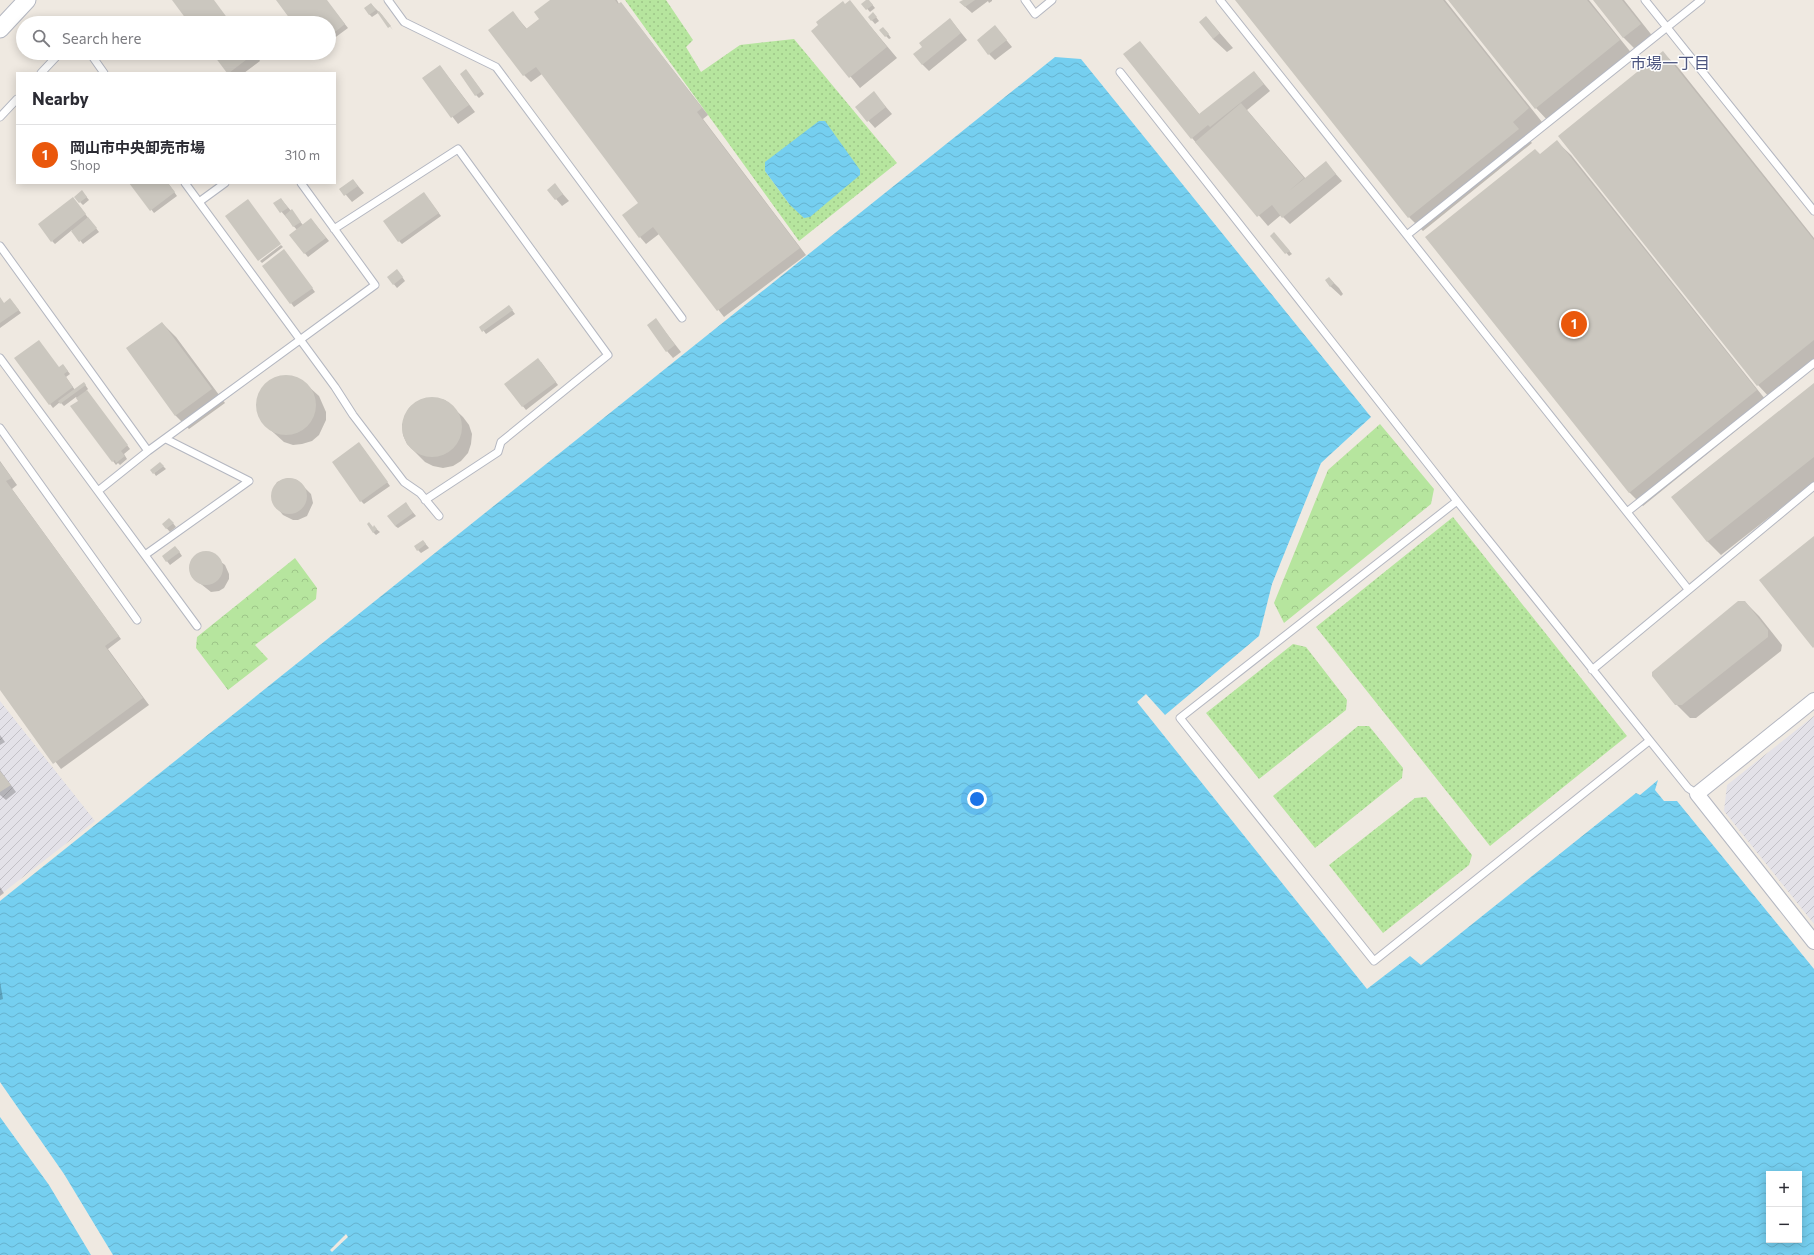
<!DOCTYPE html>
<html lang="en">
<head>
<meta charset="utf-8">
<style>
  :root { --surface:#fff; --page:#f7f7f7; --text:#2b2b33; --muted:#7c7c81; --line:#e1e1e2; --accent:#ea580c }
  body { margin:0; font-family:Commissioner,"Noto Sans JP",sans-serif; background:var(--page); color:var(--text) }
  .controls { position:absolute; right:12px; bottom:12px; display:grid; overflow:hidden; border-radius:0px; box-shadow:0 2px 10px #0003 }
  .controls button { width:36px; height:36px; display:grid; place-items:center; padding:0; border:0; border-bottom:1px solid var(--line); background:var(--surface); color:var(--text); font:20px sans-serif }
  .you { position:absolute; left:977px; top:799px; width:14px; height:14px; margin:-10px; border:3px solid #fff; border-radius:50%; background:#1a73e8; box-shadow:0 0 0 6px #1a73e833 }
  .badge { display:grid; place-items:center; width:26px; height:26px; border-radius:50%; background:var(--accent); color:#fff; font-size:13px; font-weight:700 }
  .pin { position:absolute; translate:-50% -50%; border:2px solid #fff; box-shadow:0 1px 4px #0006 }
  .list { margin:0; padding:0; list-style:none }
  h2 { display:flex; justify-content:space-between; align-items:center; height:52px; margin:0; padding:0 16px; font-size:17px }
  h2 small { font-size:13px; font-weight:400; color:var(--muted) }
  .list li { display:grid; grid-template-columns:26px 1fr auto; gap:12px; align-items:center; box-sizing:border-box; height:60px; padding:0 16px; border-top:1px solid var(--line) }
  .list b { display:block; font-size:15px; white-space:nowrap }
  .list p { margin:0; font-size:13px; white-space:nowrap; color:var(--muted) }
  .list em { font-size:13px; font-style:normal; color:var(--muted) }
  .icon { flex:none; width:22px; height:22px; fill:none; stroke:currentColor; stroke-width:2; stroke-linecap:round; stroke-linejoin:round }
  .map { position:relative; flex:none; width:1814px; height:1255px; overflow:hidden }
  .search { position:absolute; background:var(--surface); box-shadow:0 2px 10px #0003; left:16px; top:16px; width:320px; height:44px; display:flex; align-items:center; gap:10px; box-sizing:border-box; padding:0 14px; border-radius:22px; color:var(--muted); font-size:15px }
  .panel { position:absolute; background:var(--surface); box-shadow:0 2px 10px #0003; left:16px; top:72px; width:320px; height:112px; border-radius:0px }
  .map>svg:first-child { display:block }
  .industrial { fill:url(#industrial-furrows) }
  .green { fill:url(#green-dots); fill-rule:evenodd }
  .forest { fill:url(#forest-crowns) }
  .water { fill:url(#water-waves); fill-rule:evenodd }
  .shadow { fill:#0003 }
  .building { fill:#cbc7bf }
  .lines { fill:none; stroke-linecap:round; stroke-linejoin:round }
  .service-casing { stroke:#b4b7c1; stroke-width:9 }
  .minor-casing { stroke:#b4b7c1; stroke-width:16 }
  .tertiary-casing { stroke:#b4b7c1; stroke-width:19 }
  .service { stroke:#fff; stroke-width:7 }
  .minor { stroke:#fff; stroke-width:14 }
  .tertiary { stroke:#fff; stroke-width:17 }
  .labels { text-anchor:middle; stroke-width:3; stroke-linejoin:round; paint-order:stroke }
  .neighbourhood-label { font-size:16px; fill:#4d5680; stroke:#fff }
</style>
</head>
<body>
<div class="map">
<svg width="1814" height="1255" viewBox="0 0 1814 1255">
  <defs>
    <pattern id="industrial-furrows" width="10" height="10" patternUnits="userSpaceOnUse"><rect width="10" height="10" fill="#e3e1e8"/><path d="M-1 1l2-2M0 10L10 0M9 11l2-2" fill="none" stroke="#c3c1c7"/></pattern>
    <pattern id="green-dots" width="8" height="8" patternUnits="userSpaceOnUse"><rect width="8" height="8" fill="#b6e59e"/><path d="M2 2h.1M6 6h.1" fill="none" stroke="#9dc588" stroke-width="1.8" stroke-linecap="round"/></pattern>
    <pattern id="forest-crowns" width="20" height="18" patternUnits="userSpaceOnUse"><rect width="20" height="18" fill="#b6e59e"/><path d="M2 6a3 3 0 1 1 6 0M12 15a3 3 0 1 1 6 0" fill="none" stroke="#9dc588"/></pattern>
    <pattern id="water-waves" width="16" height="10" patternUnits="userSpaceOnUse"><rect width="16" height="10" fill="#75cff0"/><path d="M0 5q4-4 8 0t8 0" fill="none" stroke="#66b2ce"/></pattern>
  </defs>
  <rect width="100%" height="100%" fill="#efe9e1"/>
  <path class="industrial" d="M0 701 95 821 0 895Z
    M1814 716V924L1724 811 1727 785Z"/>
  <path class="green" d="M625 0H666L693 40 686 47 701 72 740 45 794 39 897 163 799 241ZM765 162 790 205 765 171Z
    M1453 517 1627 736 1490 846 1316 627Z
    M1293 644 1306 647 1347 700 1346 710 1259 779 1206 713Z
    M1358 726H1369L1403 768 1402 778 1315 848 1273 796Z
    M1426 797 1472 855 1469 865 1383 933 1329 865 1415 798Z"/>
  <path class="forest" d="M1380 424 1434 489 1431 504 1284 623 1274 603 1328 470Z
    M295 558 317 588 316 599 255 645 268 659 228 690 196 648 197 637Z"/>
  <path class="water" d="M1055 57 1081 59 1371 417 1321 463 1272 584 1259 636 1165 715 1146 694 1137 702 1367 989 1410 956 1421 965 1636 793 1640 795 1658 780 1655 790 1664 801H1677L1814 969V1255H113L64 1174 0 1082V901ZM1769 1174H1799V1240H1769ZM346 1234 348 1237 332 1252 330 1250Z
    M819 121H825L860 170V175L810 217 804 218 790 205 765 171V162Z
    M0 1117 49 1185 91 1255H0Z"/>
  <path class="shadow" d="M277 0H326L348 28 329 42V23H294Z
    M551 0H617L619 4 621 3 708 115 703 119 806 255 724 317 659 234 646 244 640 237 639 203 542 74 531 82 524 75 513 13 527 29 540 19Z
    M964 0H992V1L989 3 988 1 972 13 961 3Z
    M1236 0H1445L1542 122 1526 136 1532 143 1423 231 1409 217Z
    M1449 0H1589L1633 55 1549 122 1536 108Z
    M1594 0H1624L1654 38 1637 51 1624 38Z
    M850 2 897 58 860 88 813 31Z
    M871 3 875 8 870 12 863 4Z
    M371 4 382 15 393 30 378 13 372 17 369 14 365 8Z
    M869 17H876L879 21 875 24Z
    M1206 17 1233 48 1227 52 1213 39Z
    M950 19 967 40 929 71 922 64 923 47Z
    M995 26 1012 47 995 60 989 54Z
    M886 31 891 38 889 39 886 36Z
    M1140 42 1200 115 1254 72 1270 91 1247 110 1306 179 1326 163 1342 181 1290 224 1281 215 1268 226 1192 138 1125 54Z
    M213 53H255L260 61 244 73H229Z
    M1663 53 1677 66 1814 238V364L1771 399 1758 385Z
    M440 66 475 112 458 124 423 78Z
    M469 74 484 94 479 98 476 95Z
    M874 93 892 114 875 128 856 107Z
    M1557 142 1571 155 1769 404 1643 506 1629 492 1540 155Z
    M353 180 364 193 352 202 341 189Z
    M131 183H168L177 196 154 213Z
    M555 185 569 201 562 206 556 199Z
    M85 195 89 200 83 205 80 202Z
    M426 196 441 216 402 244 399 241Z
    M281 199 303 225 311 219 329 241 308 257 290 235 297 230 275 204Z
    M76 202 99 232 83 244 72 230 55 244 52 241Z
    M1272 236 1277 237 1292 254 1289 256Z
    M281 245 283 247 262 263 260 261Z
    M287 254 315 292 294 307 263 266Z
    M400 274 405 281 397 288 388 277Z
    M1329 278 1339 288 1343 294 1341 296 1330 286Z
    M0 298 4 304 10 299 21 313 0 328Z
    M512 310 515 314 486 334 481 327Z
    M656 320 681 352 673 358 667 351Z
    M162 323 176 337 225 403 189 429 176 416 127 348Z
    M15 358 59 368 63 365 70 374 66 377 75 390 84 383 88 389 86 391 130 449 124 454 127 459 120 465 118 463 116 465 72 407 79 401 76 397 64 406 60 402 53 408Z
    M541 362 558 385 526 410 505 384Z
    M286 376 294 377 308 386 319 396 326 412V420L319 435 312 441 302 444 293 445 284 442 265 425 260 416 257 407 258 397 262 389 269 381Z
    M1814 384V482L1721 555 1708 542 1672 497Z
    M426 398H436L445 400 463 417 469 425 472 434 471 444 468 453 461 461 453 466 443 468 433 466 425 462 407 444 403 435 402 425 405 416 409 408 417 402Z
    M362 447 390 486 364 504 361 501Z
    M0 461 17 485 12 489 121 639 108 649 149 705 61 769 0 689Z
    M163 466 166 469 156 476 154 473Z
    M288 478 297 480 311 494 313 503 307 516 298 520H293L283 515 273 503 272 492 277 482Z
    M406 504 416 516 398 528 395 526Z
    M172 522 176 527 170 532 163 524Z
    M374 527 380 532 376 535 373 532Z
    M423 541 429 548 421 553 415 547Z
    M178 550 182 556 170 565 163 556Z
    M209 553 225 565 229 574V579L224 588 219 591 211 592 192 577 190 564 195 557 199 554Z
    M1745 602 1759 616 1782 645 1781 651 1696 718H1690L1676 704Z
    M0 735 5 742 0 745Z
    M0 770 16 792 6 800 0 795Z
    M0 887 4 893 0 896Z
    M0 981 3 999 0 1000Z"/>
  <path class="building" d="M172 0H214L231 23H189Z
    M276 0H327L345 24 329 37V23H293Z
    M550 0H615L618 4 621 2 702 108 697 112 800 248 717 311 653 227 639 238 622 215 638 203 536 67 523 76 488 30 513 11 526 29 539 19 534 12Z
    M850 0 887 47 849 78 811 31 818 25 816 22 843 1 845 4Z
    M866 0H869L873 5 866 10 861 4Z
    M963 0H975L965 7 959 2Z
    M1235 0H1443L1529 108 1513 122 1519 129 1408 218Z
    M1448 0H1587L1620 40 1535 109Z
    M1593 0H1622L1641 24 1623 38Z
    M371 3 376 10 369 15 364 8Z
    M379 11 391 26 388 28 377 12Z
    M873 12 877 17 871 21 868 17Z
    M1206 16 1220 33 1213 39 1199 22Z
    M950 18 961 33 922 65 913 54 922 47 919 43Z
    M995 25 1007 40 988 55 977 40Z
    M883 27 889 34 885 37 879 30Z
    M1140 41 1199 114 1254 71 1264 84 1210 127 1208 125 1191 139 1123 54Z
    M1663 51 1814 240V340L1757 386 1558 136Z
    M212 53H255L229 73H227Z
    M440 65 469 105 451 118 422 78Z
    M466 69 482 91 475 96 460 74Z
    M874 91 886 107 867 122 855 107Z
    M1241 103 1304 178 1289 191 1326 161 1336 174 1282 218 1272 205 1257 217 1195 142Z
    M1557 140 1757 390 1629 493 1425 237 1535 149 1540 154Z
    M353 179 358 186 344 196 339 189Z
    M129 183H168L175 192 150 211Z
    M555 183 563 194 555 200 547 190Z
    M82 190 87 197 79 203 74 197Z
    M424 192 439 213 398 242 383 221Z
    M73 197 86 214 51 242 38 224Z
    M281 198 288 208 280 213 273 203Z
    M248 199 281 244 258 261 225 216Z
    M292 209 301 222 293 227 285 215Z
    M88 217 97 228 79 242 71 231Z
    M311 218 326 238 304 254 289 235Z
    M1274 232 1290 251 1285 254 1270 236Z
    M284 249 313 288 290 304 262 266Z
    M397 269 403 277 393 285 387 277Z
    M1329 277 1334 283 1330 287 1325 280Z
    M0 297 4 303 10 298 19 310 0 323Z
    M509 305 513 310 482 332 479 327Z
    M656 318 675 345 666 352 647 325Z
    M162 322 212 389 175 416 126 348Z
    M39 340 59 367 63 364 68 371 64 374 73 387 49 405 14 358Z
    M538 358 556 382 522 407 504 384Z
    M256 405a30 30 0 1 1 60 0a30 30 0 1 1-60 0Z
    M84 382 86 385 60 404 58 401Z
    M1814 383V457L1707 542 1671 497Z
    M87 390 128 445 121 451 125 456 116 463 115 460 112 462 70 406 78 401 76 398Z
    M402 427a30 30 0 1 1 60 0a30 30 0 1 1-60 0Z
    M359 442 388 482 360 502 332 462Z
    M0 462 12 478 6 481 119 636 105 646 143 698 53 764 0 690Z
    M160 462 164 466 153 474 150 470Z
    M271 496a18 18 0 1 1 36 0a18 18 0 1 1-36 0Z
    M406 502 413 513 395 526 387 516Z
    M169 518 174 523 166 529 162 524Z
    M369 522 373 527 374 525 377 529 373 533 367 524Z
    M1814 536V647L1813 648 1759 580Z
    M423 540 426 544 417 551 414 546Z
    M175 546 180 552 166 562 162 556Z
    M189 568a17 17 0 1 1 34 0a17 17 0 1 1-34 0Z
    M1738 601H1745L1768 630V637L1682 705H1675L1652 676V672Z
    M0 771 11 785 0 792Z"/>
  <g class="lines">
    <g class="service-casing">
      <path id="service" d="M388 0 404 22 496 67 682 318
        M1025 0 1035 14 1052 0
        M1220 0 1688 589
        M1645 0 1814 211
        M87 53 92 56 104 73
        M1120 72 1457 501 1688 788 1697 794
        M41 73 57 56 66 53
        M0 117 17 99
        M185 183 335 387 353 415 404 482 420 493 439 516
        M199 202 225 183
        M334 229 458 149 608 355 501 442 498 452 425 500
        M1407 235 1701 0
        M0 246 148 451
        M0 358 197 626
        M0 428 137 620
        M98 491 148 451 375 285 301 183
        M1457 501 1180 718 1374 961 1649 741
        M1627 512 1814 363
        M145 555 249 481 166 439
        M1592 670 1814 486"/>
    </g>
    <g class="minor-casing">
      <path id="minor" d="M1814 700 1697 794 1814 942"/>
    </g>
    <g class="tertiary-casing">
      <path id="tertiary" d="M0 29 27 0"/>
    </g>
    <use href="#service" class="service"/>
    <use href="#minor" class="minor"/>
    <use href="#tertiary" class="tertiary"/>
  </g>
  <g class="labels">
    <g class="neighbourhood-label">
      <text x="1670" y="69">市場一丁目</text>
    </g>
  </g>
</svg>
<div class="controls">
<button>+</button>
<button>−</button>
</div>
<div class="you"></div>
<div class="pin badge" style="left:1574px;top:324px">1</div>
<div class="search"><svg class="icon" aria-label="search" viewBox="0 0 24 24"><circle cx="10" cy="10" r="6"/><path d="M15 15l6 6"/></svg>Search here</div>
<section class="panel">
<h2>Nearby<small></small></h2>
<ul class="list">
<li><span class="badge">1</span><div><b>岡山市中央卸売市場</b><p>Shop</p></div><em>310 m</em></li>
</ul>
</section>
</div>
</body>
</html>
